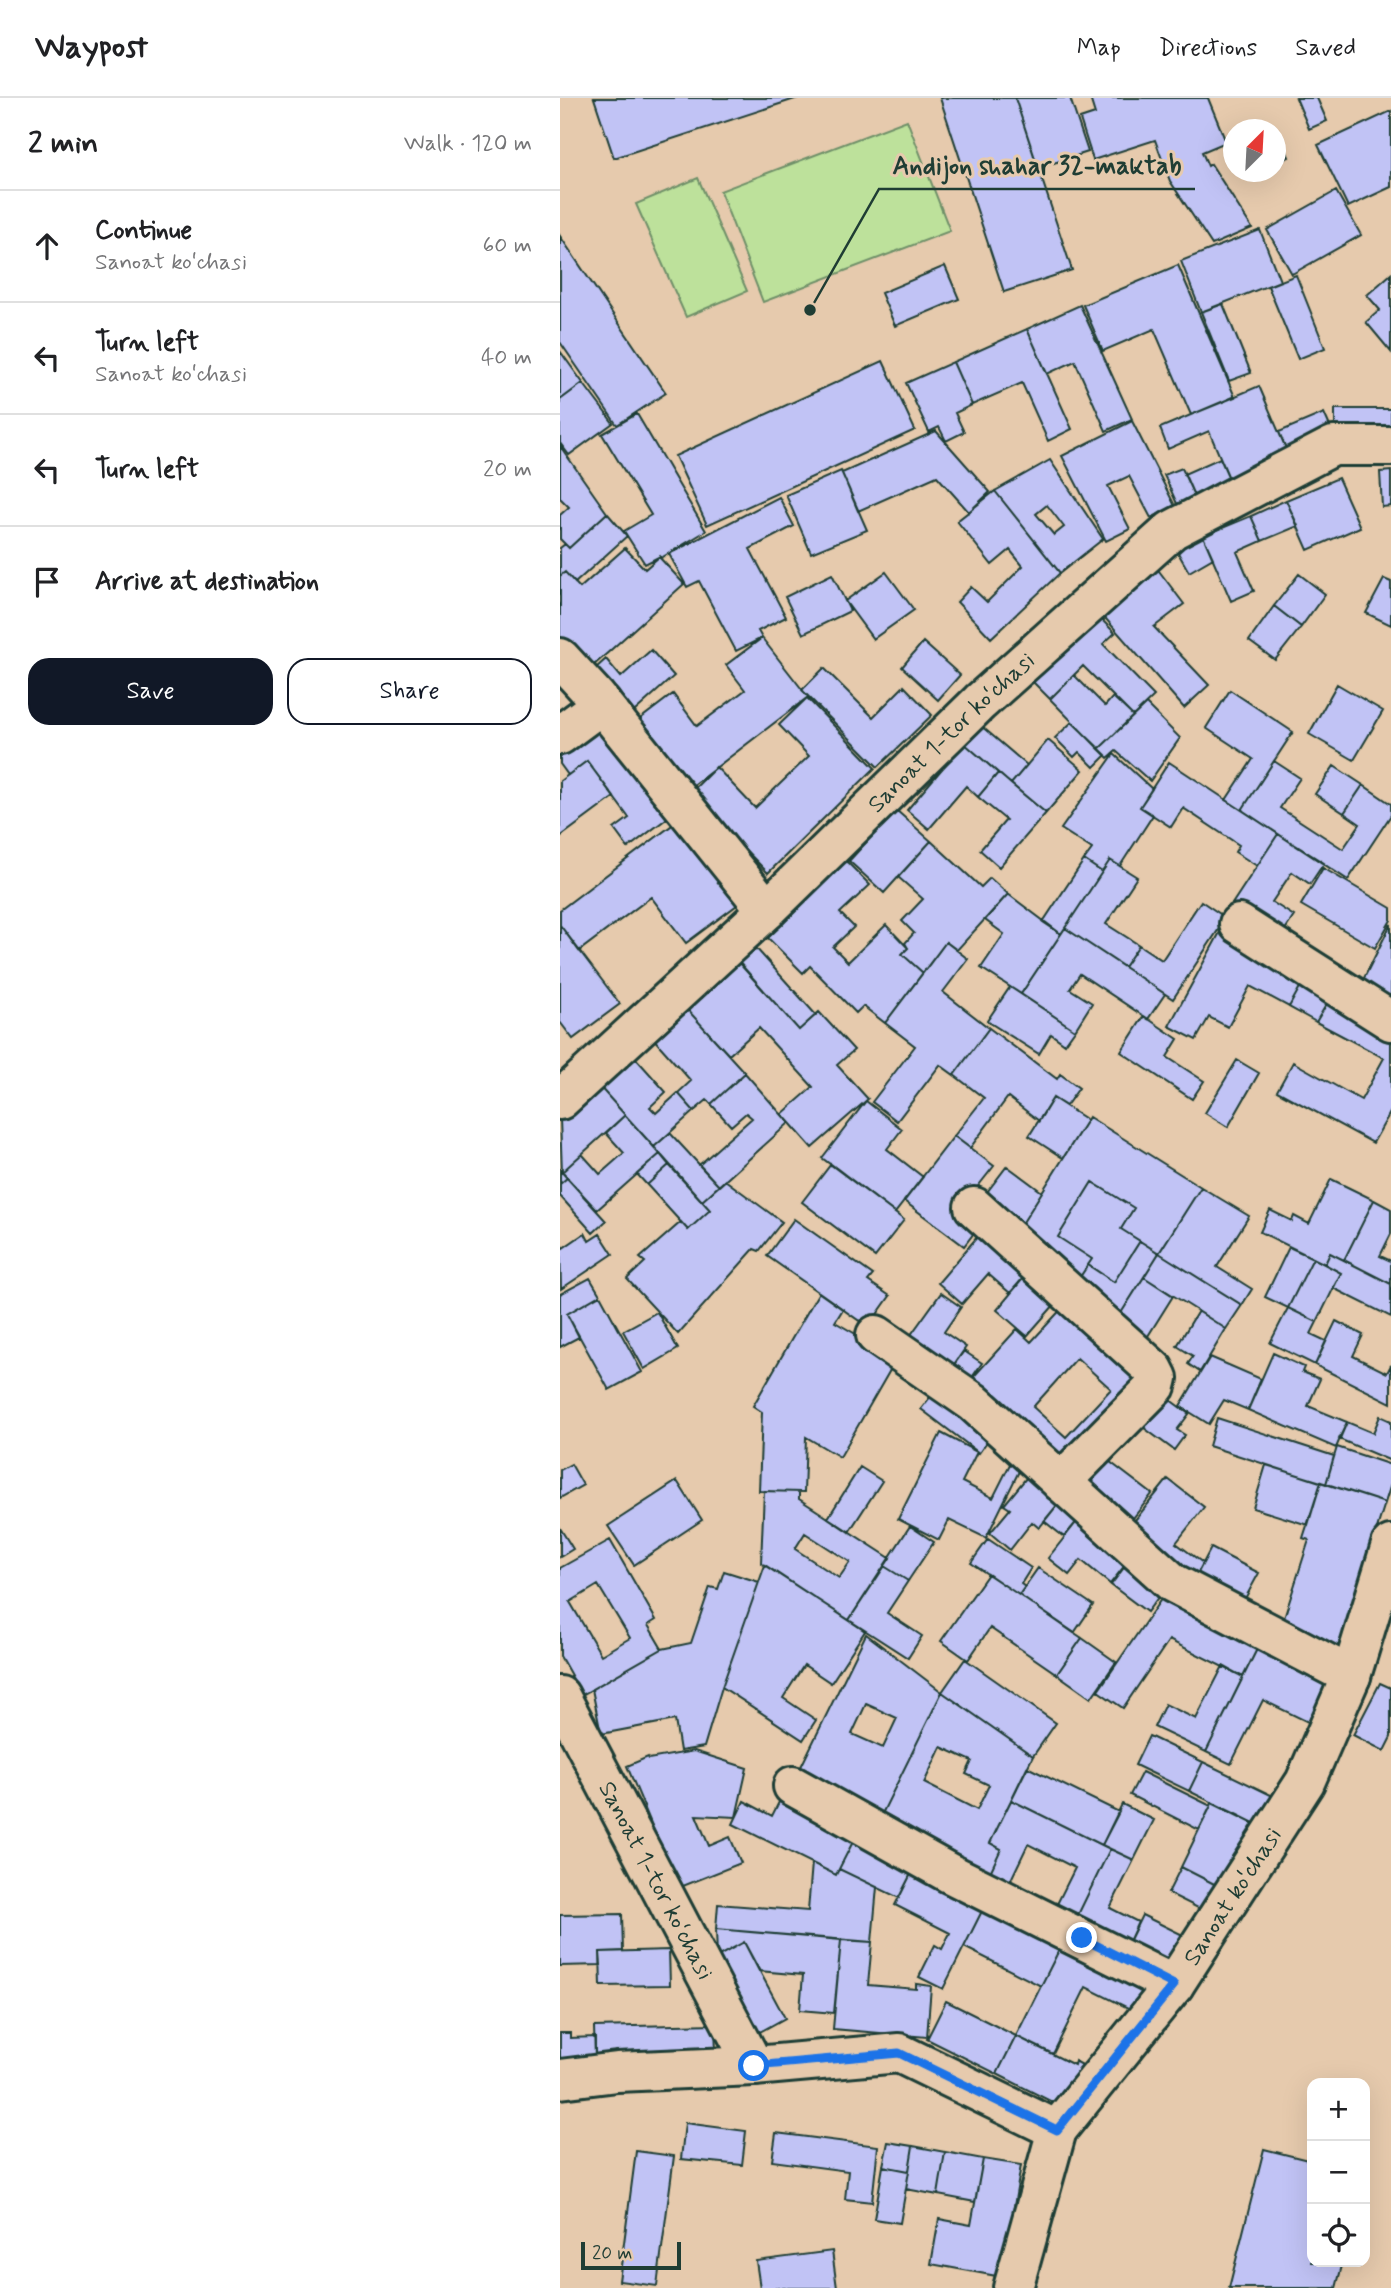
<!DOCTYPE html>
<html lang="en">
<head>
<meta charset="utf-8">
<style>
  :root { --surface:#fff; --page:#f6f6f6; --text:#202124; --muted:#757577; --line:#e0e0e0; --accent:#111827 }
  body { margin:0; font-family:Mynerve,sans-serif; background:var(--page); color:var(--text) }
  .controls { position:absolute; right:21px; bottom:21px; display:grid; overflow:hidden; border-radius:14px; box-shadow:0 7px 28px #0002 }
  .controls button { width:63px; height:63px; display:grid; place-items:center; padding:0; border:0; border-bottom:2px solid var(--line); background:var(--surface); color:var(--text); font:35px sans-serif }
  .compass { position:absolute; left:663px; top:21px; width:63px; height:63px; border-radius:50%; background:var(--surface); box-shadow:0 7px 28px #0002; rotate:24deg }
  .scale { position:absolute; left:21px; bottom:18px; width:100px; box-sizing:border-box; padding-left:7px; border:4px solid #1f3d34; border-top:0; font-size:19px; line-height:24px; white-space:nowrap; color:#1f3d34; -webkit-text-stroke:5px #e6caad; paint-order:stroke }
  .stop { position:absolute; width:21px; height:21px; margin:-16px; border:5px solid #1a73e8; border-radius:50%; background:#fff }
  .stop.end { background:#1a73e8; border-color:#fff; box-shadow:0 2px 7px #0008 }
  .list { margin:0; padding:0; list-style:none }
  h2 { display:flex; justify-content:space-between; align-items:center; height:91px; margin:0; padding:0 28px; font-size:30px }
  h2 small { font-size:23px; font-weight:400; color:var(--muted) }
  .list li { display:grid; grid-template-columns:46px 1fr auto; gap:21px; align-items:center; box-sizing:border-box; height:112px; padding:0 28px; border-top:2px solid var(--line) }
  .list b { display:block; font-size:26px; white-space:nowrap }
  .list p { margin:0; font-size:23px; white-space:nowrap; color:var(--muted) }
  .list em { font-size:23px; font-style:normal; color:var(--muted) }
  .actions { display:flex; gap:14px; padding:21px 28px }
  .actions a { flex:1; padding:16px 0; border:2px solid var(--accent); border-radius:21px; text-align:center; font-size:24px; color:var(--accent) }
  .actions .main { background:var(--accent); color:#fff }
  .icon { flex:none; width:38px; height:38px; fill:none; stroke:currentColor; stroke-width:2; stroke-linecap:round; stroke-linejoin:round }
  .map { position:relative; flex:none; width:831px; height:2190px; overflow:hidden }
  header { display:flex; align-items:center; gap:42px; box-sizing:border-box; height:98px; padding:0 35px; background:var(--surface); border-bottom:2px solid var(--line) }
  header strong { font-size:33px }
  nav { display:flex; gap:38px; margin-inline-start:auto; font-size:24px }
  main { display:flex }
  aside { flex:1; background:var(--surface) }
  .map>svg:first-child { display:block }
  .green { fill:#bde19b; stroke:#6e8f68; stroke-width:2 }
  .building { fill:#c1c3f5; stroke:#1f3d34; stroke-width:2; fill-rule:evenodd }
  .lines { fill:none; stroke-linecap:round; stroke-linejoin:round }
  .minor-casing { stroke:#1f3d34; stroke-width:44 }
  .minor { stroke:#e6caad; stroke-width:38 }
  .route { stroke:#1a73e8; stroke-width:9 }
  .labels { text-anchor:middle; stroke-width:6; stroke-linejoin:round; paint-order:stroke }
  .street-label { font-size:24px; fill:#1f3d34; stroke:#e6caad }
  .leader { fill:none; stroke:#1f3d34; stroke-width:2.5 }
  .callout-dot { fill:#1f3d34; stroke:#e6caad; stroke-width:2.5 }
  .callout-label { font-size:26px; text-anchor:middle; font-weight:bold; fill:#1f3d34; stroke:#e6caad; stroke-width:6; stroke-linejoin:round; paint-order:stroke }
</style>
</head>
<body>
<header>
<strong>Waypost</strong>
<nav><a>Map</a><a>Directions</a><a>Saved</a></nav>
</header>
<main>
<aside>
<h2>2 min<small>Walk · 120 m</small></h2>
<ul class="list">
<li><svg class="icon" aria-label="ahead" viewBox="0 0 24 24"><path d="M12 20V5M6 11l6-6 6 6"/></svg><div><b>Continue</b><p>Sanoat koʻchasi</p></div><em>60 m</em></li>
<li><svg class="icon" aria-label="left" viewBox="0 0 24 24"><path d="M17 20v-9H6M10 6l-5 5 5 5"/></svg><div><b>Turn left</b><p>Sanoat koʻchasi</p></div><em>40 m</em></li>
<li><svg class="icon" aria-label="left" viewBox="0 0 24 24"><path d="M17 20v-9H6M10 6l-5 5 5 5"/></svg><div><b>Turn left</b></div><em>20 m</em></li>
<li><svg class="icon" aria-label="arrive" viewBox="0 0 24 24"><path d="M6 21V4h12l-3 4 3 4H6"/></svg><div><b>Arrive at destination</b></div></li>
</ul>
<div class="actions"><a class="main">Save</a><a>Share</a></div>
</aside>
<div class="map">
<svg width="831" height="2190" viewBox="0 0 831 2190">
  <rect width="100%" height="100%" fill="#e6caad"/>
  <filter id="ink" filterUnits="userSpaceOnUse"><feTurbulence type="fractalNoise" baseFrequency=".0143" numOctaves="2"/><feDisplacementMap in="SourceGraphic" scale="14" xChannelSelector="R" yChannelSelector="G"/><feConvolveMatrix kernelMatrix="1 2 1 2 8 2 1 2 1" color-interpolation-filters="sRGB"/></filter>
  <g filter="url(#ink)">
    <path class="green" d="M347 22 390 133 203 204 160 93Z
      M138 80 187 193 126 219 76 106Z"/>
    <path class="building" d="M34 0H238L54 60Z
      M380 0H455L512 172 444 194Z
      M455 0H510L528 54 478 70Z
      M530 0H648L666 44 642 54 648 68 651 66 692 130 652 147 610 83 595 42 533 62 520 21 535 16Z
      M736 0H757L767 23 749 31Z
      M831 13V89L788 109 758 47Z
      M718 32 729 59 716 65V34Z
      M776 93 801 137 732 176 707 132Z
      M700 132 720 183 641 214 621 163Z
      M0 138 106 295 57 327 0 244Z
      M618 167 675 299 631 317 594 231 543 253 523 207Z
      M385 168 399 201 335 228 321 195Z
      M831 176V254L806 224 820 212 807 197Z
      M736 177 765 250 738 261 708 188Z
      M663 206 691 275 669 283 641 214Z
      M520 207 572 321 546 333 515 263 487 276 467 231Z
      M467 231 512 331 488 343 462 285 412 307 393 264Z
      M0 253 23 285 0 302Z
      M323 263 355 332 147 427 115 358Z
      M393 264 412 307 395 315 404 334 386 343 379 329 369 334 346 285Z
      M23 285 53 325 9 357 0 345V302Z
      M699 288 730 360 671 385 649 333 608 351 600 330Z
      M775 311H831V341H775Z
      M764 315 775 340 730 360 719 334Z
      M77 316 146 433 101 460 100 458 85 466 64 433 91 417 42 336Z
      M572 323 615 408 591 420 569 378 548 388 570 431 546 443 502 358Z
      M376 333 430 394 409 414 377 378 298 413 282 375Z
      M0 348 47 415 9 450 0 441V417L9 409 0 400Z
      M660 360 671 385 635 400 624 376Z
      M490 362 543 441 500 475 435 393ZM487 407 504 429 494 437 476 416Z
      M622 370 635 400 618 408 604 377Z
      M281 373 307 432 251 455 226 397Z
      M831 373V408L822 409 820 374Z
      M778 380 800 429 748 452 726 402Z
      M435 393 500 475 431 540 397 504 411 489 427 504 463 468 450 452 432 467 397 423Z
      M219 399 234 428 190 451 226 519 198 533 202 540 176 553 139 483 127 489 109 456Z
      M726 402 738 428 702 443 691 418Z
      M47 415 67 438 15 485 5 474 0 478V450L5 446 9 450Z
      M691 418 702 443 677 454 694 493 671 503 643 438Z
      M643 438 653 460 629 474 617 453Z
      M65 450 85 471 99 459 124 486 23 577 0 552V478L5 474 20 490Z
      M596 469 624 506 594 529 649 587 624 610 538 512Z
      M326 474 354 512 313 541 285 503Z
      M272 476 290 513 243 536 225 499Z
      M739 476 765 496 741 529 714 508Z
      M824 481 831 484V527L806 515Z
      M714 508 741 529 715 562 689 543Z
      M535 515 555 535 543 546 594 598 573 618 523 568 490 601 469 580Z
      M202 540 248 599 123 695 71 628 113 596 137 628 185 592 166 567Z
      M363 544 400 577 378 602 342 569Z
      M91 552 114 578 65 622 26 579 46 561 61 579Z
      M264 570 313 619 344 588 372 617 318 669 242 592Z
      M514 577 545 608 553 599 573 618 539 651 490 601Z
      M777 586 823 613 794 662 749 636Z
      M670 592 733 634 682 712 666 702 693 661 646 630Z
      M247 600 315 670 208 775 130 695 156 669 195 710 249 658 219 627Z
      M586 606 620 640 590 683 556 653 548 660 539 651Z
      M34 617 110 718 68 750 54 731 69 720 27 663 8 677 0 666V642Z
      M512 624 546 657 534 669 519 654 514 659 495 640Z
      M420 627 467 667 451 686 404 645Z
      M488 642 523 672 486 715 451 686Z
      M404 645 438 675 418 699 406 688 369 731 347 712Z
      M554 656 592 691 580 709 593 717 560 768 550 762 542 774 524 762 532 751 501 731Z
      M27 663 54 699 0 739V683Z
      M714 663 740 680 720 710 783 751 800 726 784 715 803 687 831 706V717L788 782 682 712Z
      M609 664 718 736 697 768 675 754 679 747 623 710 611 729 580 709Z
      M774 668 803 687 784 715 755 696Z
      M438 675 486 715 439 769 420 752 446 722 418 699Z
      M336 712 371 743 324 795 289 763Z
      M119 722 181 804 126 845 91 799 19 853 0 827V812Z
      M718 736 764 765 750 786 732 774 712 804 734 818 719 841 670 809Z
      M371 743 421 789 430 780 448 796 397 852 386 844 363 875 342 856 348 850 345 845 354 835 342 823 363 801 338 779Z
      M524 762 542 774 501 836 483 824Z
      M550 762 577 779 546 826 579 847 564 869 505 830Z
      M286 763 310 787 280 815 294 829 273 849 288 864 326 827 348 850 342 856 363 875 325 925 303 908 296 915 250 868 243 875 208 840Z
      M763 770 831 810V822L815 850 741 807Z
      M448 796 501 836 461 896 421 870 444 836 425 822Z
      M641 803 666 820 613 901 564 869 579 847 602 862Z
      M831 826V914L797 894Z
      M0 827 60 906 13 941 0 924Z
      M664 827 744 882 729 909 690 888 668 929 649 919 636 942 609 928Z
      M505 830 605 896 588 921 520 876 510 891 532 905 515 932 461 896Z
      M386 844 408 861 383 894 429 930 394 977 380 967 337 1023 312 1004 355 948 325 925Z
      M195 849 256 917 239 932 178 864Z
      M177 862 239 932 259 914 294 952 277 967 308 1001 252 1050 222 1016 253 989 199 930 169 957 125 909Z
      M744 882 772 897 756 924 729 909Z
      M450 889 515 932 505 946 491 936 479 956 427 923Z
      M772 897 831 933V1013L813 1045 717 993 733 964 801 1002 824 960 756 924Z
      M125 909 185 975 151 1006 147 1002 134 1013 118 995 131 983 92 939Z
      M584 918 618 941 607 959 644 983 632 1001 561 954Z
      M429 930 497 981 500 976 519 990 506 1008 493 1000 479 1023 448 999 410 1050 394 1038 424 1000 394 977Z
      M72 956 106 994 90 1009 96 1015 118 995 134 1013 94 1049 38 987Z
      M677 962 699 975 668 1029 645 1015Z
      M185 975 229 1025 159 1088 139 1067 192 1020 186 1015 171 1028 151 1006Z
      M38 987 65 1017 2 1074 0 1021Z
      M493 1000 527 1022 503 1060 469 1038Z
      M306 1003 342 1031 327 1051 363 1079 335 1115 262 1060Z
      M65 1017 100 1056 37 1112 2 1074 22 1056 40 1076 64 1055 46 1035Z
      M529 1019 641 1089 599 1155 561 1131 574 1110 532 1084 498 1139 532 1161 514 1188 455 1137Z
      M110 1035 159 1088 142 1103 94 1049Z
      M394 1038 434 1068 412 1096 417 1131 404 1148 344 1103Z
      M100 1056 109 1067 87 1087 77 1076Z
      M271 1066 344 1122 315 1159 242 1104Z
      M109 1067 150 1112 128 1132 87 1087Z
      M447 1068 482 1094 455 1137 418 1106Z
      M0 1072 7 1080 0 1086Z
      M7 1080 46 1123 33 1135 0 1098V1086Z
      M771 1081 814 1102 784 1162 770 1155 765 1166 700 1134 710 1112 732 1123 734 1118 749 1126Z
      M165 1082 222 1124 199 1153 194 1151 118 1236 67 1181 85 1164 80 1160 121 1124 128 1132 150 1112 142 1103Z
      M532 1084 574 1110 561 1131 580 1143 554 1184 528 1167 532 1161 498 1139Z
      M641 1089 689 1118 657 1169 692 1191 682 1207 599 1155Z
      M814 1102 831 1111V1136L820 1158 831 1163V1186L784 1162Z
      M234 1121 313 1177 308 1183 330 1198 308 1229 207 1158Z
      M424 1131 471 1171 450 1195 428 1176 402 1206 378 1185Z
      M25 1135 29 1143 40 1136 53 1156 1 1191 0 1145 3 1150Z
      M580 1143 599 1155 556 1223 514 1188 528 1167 554 1184Z
      M729 1149 753 1160 728 1210 705 1199Z
      M599 1155 682 1207 666 1231 584 1179Z
      M770 1155 831 1186V1219L773 1190 781 1175 765 1166Z
      M753 1160 781 1175 757 1224 728 1210Z
      M471 1171 502 1198 467 1238 437 1212Z
      M584 1179 613 1198 583 1246 556 1223Z
      M30 1180 40 1197 7 1216 19 1239 0 1249V1196Z
      M259 1194 283 1211 275 1224 337 1260 280 1359 246 1339 244 1394 199 1393 202 1314 193 1308Z
      M381 1195 401 1209 384 1234 406 1249 388 1275 345 1245Z
      M40 1197 82 1274 49 1292 7 1216Z
      M506 1206 589 1281 504 1373 407 1286 457 1231 471 1244ZM517 1260 551 1291 506 1339 473 1309Z
      M728 1210 757 1224 751 1236 766 1243 755 1267 710 1245Z
      M638 1213 666 1231 640 1274 628 1266 633 1258 617 1248Z
      M97 1214 118 1251 84 1271 63 1233Z
      M776 1223 803 1237 793 1258 827 1275 831 1267V1305L755 1267Z
      M404 1253 422 1265 406 1288 388 1275Z
      M713 1255 744 1269 742 1274 760 1281 748 1308 787 1324 776 1350 688 1312Z
      M650 1259 701 1281 688 1312 664 1302 649 1326 620 1308Z
      M378 1289 435 1332 419 1355 361 1311Z
      M598 1293 629 1316 617 1332 625 1337 614 1352 576 1324Z
      M820 1318 831 1323V1363L779 1341 787 1324 813 1335Z
      M657 1320 774 1358 766 1386 649 1348Z
      M381 1335 417 1354 402 1384 433 1400 453 1360 463 1365 426 1440 389 1422 379 1442 338 1421Z
      M777 1349 831 1367V1386L825 1405 766 1386Z
      M537 1354 592 1396 566 1429 512 1386Z
      M11 1366 23 1387 0 1400V1372Z
      M706 1367 761 1384 748 1427 693 1410Z
      M300 1369 322 1383 289 1434 268 1420Z
      M471 1374 503 1400 479 1430 472 1424 450 1452 430 1435 450 1411 444 1407Z
      M608 1381 644 1409 616 1445 643 1465 633 1484 567 1432Z
      M117 1383 142 1422 74 1467 48 1428Z
      M761 1384 825 1405 777 1557 718 1539 749 1442 743 1440Z
      M204 1393 239 1394V1401L330 1460 289 1522 201 1465ZM245 1435 290 1464 279 1480 235 1451Z
      M503 1400 523 1416 504 1439 484 1423Z
      M523 1416 573 1457 550 1486 521 1462 509 1477 488 1460Z
      M350 1428 374 1444 348 1483 324 1468Z
      M0 1430 13 1451 0 1459Z
      M428 1441 471 1470 461 1486 465 1489 459 1497 411 1465Z
      M50 1442 96 1522 88 1527 102 1551 22 1597 0 1558V1470ZM38 1487 70 1540 41 1557 10 1504Z
      M651 1450 699 1475 681 1508 633 1484Z
      M569 1463 605 1490 587 1514 551 1487Z
      M205 1467 305 1533 271 1585 244 1567 223 1600 256 1622 243 1642 162 1589Z
      M324 1468 348 1483 327 1515 362 1538 348 1560 289 1522Z
      M478 1470 533 1507 514 1535 459 1497Z
      M164 1473 199 1484 162 1589 144 1649 120 1653 115 1622 41 1636 32 1591 102 1551 131 1545 150 1489 158 1491Z
      M428 1476 522 1540 497 1576 430 1530 408 1562 381 1543Z
      M606 1494 702 1541 683 1579 609 1542 563 1610 538 1593Z
      M306 1536 382 1594 317 1726 233 1685ZM306 1606 337 1620 323 1650 292 1636Z
      M522 1540 556 1564 531 1600 497 1576Z
      M702 1541 778 1578 754 1627 703 1602 671 1666 646 1654Z
      M405 1561 496 1625 473 1658 382 1594Z
      M663 1568 683 1579 646 1654 594 1629 605 1606 636 1621Z
      M820 1585 831 1590V1639L824 1653 793 1637Z
      M382 1594 473 1658 430 1745 441 1751 427 1781 317 1726ZM381 1649 412 1663 406 1676 429 1687 417 1712 364 1685Z
      M589 1638 643 1664 629 1693 575 1667Z
      M134 1653 187 1670 176 1719 136 1717 149 1748 170 1739 181 1765 118 1790 67 1668 88 1659 89 1661Z
      M643 1664 713 1698 698 1727 629 1693Z
      M467 1669 559 1714 542 1747 451 1702Z
      M582 1674 651 1708 639 1732 570 1697Z
      M225 1692 300 1730 276 1777 173 1726 184 1703 212 1718Z
      M451 1702 550 1751 514 1825 493 1814 515 1770 468 1746 447 1790 427 1781 441 1751 430 1745Z
      M652 1705 698 1728 666 1792 621 1769Z
      M562 1706 594 1722 574 1762 542 1747Z
      M298 1734 357 1764 339 1800 279 1771Z
      M550 1751 574 1762 550 1810 578 1824 566 1850 514 1825Z
      M357 1764 429 1799 383 1891 359 1879 375 1847 382 1851 390 1835 335 1807Z
      M252 1765 276 1777 279 1771 317 1789 312 1844 156 1831 158 1806 248 1813Z
      M621 1769 666 1792 654 1818 608 1795Z
      M426 1805 503 1844 481 1888 404 1849Z
      M62 1816 63 1853 40 1854 41 1867 0 1868V1817Z
      M582 1817 633 1842 617 1875 566 1850Z
      M156 1831 281 1842 274 1915 240 1912 243 1877 199 1873 184 1844 157 1859Z
      M506 1838 594 1882 578 1915 526 1889 493 1956 456 1938Z
      M281 1842 312 1844 308 1887 356 1891V1886L371 1888 367 1939 273 1931Z
      M184 1844 225 1920 198 1935 157 1859Z
      M109 1852 110 1887 41 1888 40 1854Z
      M386 1903 456 1938 437 1976 367 1941Z
      M155 1926 156 1957 35 1960 34 1929Z
      M0 1935H10V1940L35 1939V1960L0 1961Z
      M456 1938 514 1967 515 1963 528 1970 508 2012 437 1976Z
      M125 2025 186 2033 182 2067 121 2061Z
      M216 2035 318 2048 312 2104 285 2101 288 2073 212 2063Z
      M328 2044 353 2048 349 2073 323 2068Z
      M353 2048 385 2054 378 2097 346 2091Z
      M704 2051 752 2063V2164H783L776 2190H669Z
      M76 2053 114 2058 97 2188 59 2183Z
      M385 2054 423 2061 415 2104 378 2097Z
      M423 2061 461 2067 442 2179 371 2166 379 2121 411 2127Z
      M323 2068 349 2073 340 2125 314 2121Z
      M272 2153 277 2190H200L196 2163Z"/>
    <g class="lines">
      <g class="minor-casing">
        <g id="minor">
          <path d="M0 560 36 599 207 812"/>
          <path d="M0 637 42 606"/>
          <path d="M679 826 831 923"/>
          <path id="s1" d="M0 1002 207 812 420 604 612 432 773 348H831"/>
          <path d="M414 1109 594 1272 598 1280 596 1288 501 1384"/>
          <path d="M316 1237 413 1304 613 1485 791 1578"/>
          <path id="s2" d="M0 1598 194 1968"/>
          <path d="M233 1688 389 1775 614 1887"/>
          <path d="M0 1981 57 1974 194 1968 339 1955 497 2032 614 1887 745 1684 791 1578 831 1447"/>
          <path d="M453 2190 497 2032"/>
        </g>
      </g>
      <use href="#minor" class="minor"/>
    </g>
  </g>
  <g class="lines" filter="url(#ink)">
    <path class="route" d="M194 1968 339 1955 497 2032 614 1887 522 1840"/>
  </g>
  <g class="labels">
    <g class="street-label">
      <text dy="8" stroke="none"><textPath href="#s1" startOffset="537">Sanoat 1-tor ko‘chasi</textPath></text>
      <text dy="8" stroke="none"><textPath href="#s2" startOffset="208">Sanoat 1-tor ko‘chasi</textPath></text>
      <text transform="translate(672 1798) rotate(-57)" y="8">Sanoat koʻchasi</text>
    </g>
  </g>
  <path class="leader" d="M250 212L319 91H635"/>
  <circle class="callout-dot" cx="250" cy="212" r="7"/>
  <g class="callout-label">
    <text x="477" y="76">Andijon shahar 32-maktab</text>
  </g>
</svg>
<div class="controls">
<button>+</button>
<button>−</button>
<button><svg class="icon" aria-label="locate" viewBox="0 0 24 24"><circle cx="12" cy="12" r="6"/><path d="M12 2v4M12 18v4M2 12h4M18 12h4"/></svg></button>
</div>
<svg class="compass" viewBox="-18 -18 36 36"><path d="M0-13l5 13h-10z" fill="#e53935"/><path d="M0 13l5-13h-10z" fill="#757577"/></svg>
<div class="scale">20 m</div>
<div class="stop" style="left:194px;top:1968px"></div>
<div class="stop end" style="left:522px;top:1840px"></div>
</div>
</main>
</body>
</html>
